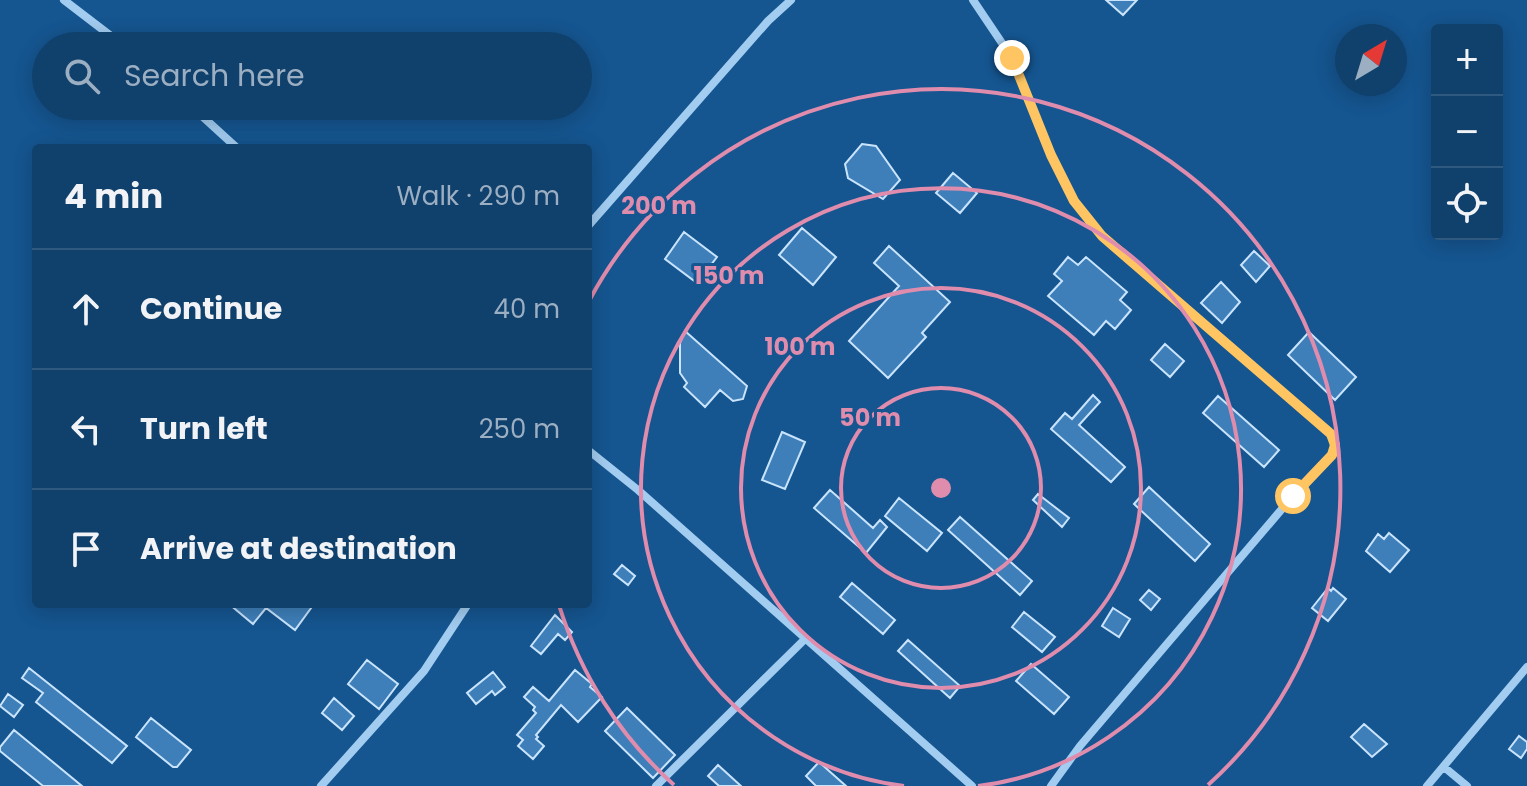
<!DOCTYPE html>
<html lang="en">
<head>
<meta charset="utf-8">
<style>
  :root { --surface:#10406c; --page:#1e4b74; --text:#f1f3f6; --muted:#9cafc2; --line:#30597f }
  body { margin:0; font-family:Poppins,sans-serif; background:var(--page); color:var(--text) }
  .controls { position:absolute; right:24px; top:24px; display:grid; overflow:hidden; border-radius:8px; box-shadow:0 4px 20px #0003 }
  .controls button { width:72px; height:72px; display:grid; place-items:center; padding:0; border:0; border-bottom:2px solid var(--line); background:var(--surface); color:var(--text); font:40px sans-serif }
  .compass { position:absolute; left:1335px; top:24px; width:72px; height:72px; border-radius:50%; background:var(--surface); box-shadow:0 4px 20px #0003; rotate:38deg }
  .stop { position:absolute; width:24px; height:24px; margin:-18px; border:6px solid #ffc562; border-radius:50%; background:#fff }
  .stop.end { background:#ffc562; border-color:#fff; box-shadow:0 2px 8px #0008 }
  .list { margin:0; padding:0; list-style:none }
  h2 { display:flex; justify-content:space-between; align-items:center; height:104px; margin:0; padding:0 32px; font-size:34px }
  h2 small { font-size:26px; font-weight:400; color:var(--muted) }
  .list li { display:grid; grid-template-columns:52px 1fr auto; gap:24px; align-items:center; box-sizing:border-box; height:120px; padding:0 32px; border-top:2px solid var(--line) }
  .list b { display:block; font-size:30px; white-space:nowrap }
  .list em { font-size:26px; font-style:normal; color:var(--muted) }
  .icon { flex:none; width:44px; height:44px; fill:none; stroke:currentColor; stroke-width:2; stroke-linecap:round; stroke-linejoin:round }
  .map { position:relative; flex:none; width:1527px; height:786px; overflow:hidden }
  .search { position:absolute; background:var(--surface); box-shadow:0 4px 20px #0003; left:32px; top:32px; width:560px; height:88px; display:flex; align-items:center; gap:20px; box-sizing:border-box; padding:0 28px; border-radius:44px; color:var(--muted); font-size:30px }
  .panel { position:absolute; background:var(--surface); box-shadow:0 4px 20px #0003; left:32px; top:144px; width:560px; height:464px; border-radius:8px }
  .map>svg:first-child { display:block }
  .building { fill:#3e7fb9; stroke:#c9e4fc; stroke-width:2 }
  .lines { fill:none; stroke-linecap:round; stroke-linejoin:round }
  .street { stroke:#a2ccf0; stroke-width:8 }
  .route { stroke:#ffc562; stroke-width:10 }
  .ring { fill:none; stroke:#e08cad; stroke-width:4 }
  .centre { fill:#e08cad; stroke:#155590; stroke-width:4 }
  .ring-label { font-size:24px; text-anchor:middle; font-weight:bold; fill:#e08cad; stroke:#155590; stroke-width:6; stroke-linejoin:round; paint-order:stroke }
</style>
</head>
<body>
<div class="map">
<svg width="1527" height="786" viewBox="0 0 1527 786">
  <rect width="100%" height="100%" fill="#155590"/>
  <path class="building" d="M1106 0H1137L1123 15Z
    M862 144 876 146 900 180 883 199 848 178 845 164Z
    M953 173 977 193 960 213 936 193Z
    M802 228 836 257 813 285 779 255Z
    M684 232 717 257 697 283 665 259Z
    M889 246 950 302 922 333 926 337 888 378 849 341 899 286 874 263Z
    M1254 251 1270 266 1256 282 1241 265Z
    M1068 257 1078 265 1086 257 1127 292 1120 300 1131 310 1115 329 1106 321 1094 335 1048 296 1062 281 1054 274Z
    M1221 282 1240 302 1222 323 1201 303Z
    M685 331 747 386 743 399 733 401 720 390 705 407 684 387 687 383 680 373V343Z
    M1309 332 1356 377 1335 400 1288 355Z
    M1165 344 1184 361 1170 377 1151 360Z
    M1093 395 1100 402 1079 425 1125 467 1111 482 1051 429 1065 413 1072 419Z
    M1218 396 1279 450 1264 467 1203 413Z
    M782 432 805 442 785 489 762 480Z
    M1149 487 1210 544 1195 561 1134 504Z
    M830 490 873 528 880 520 887 527 866 553 814 508Z
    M1038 494 1069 518 1062 527 1033 500Z
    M899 498 942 533 927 551 885 516Z
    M960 517 1032 581 1020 595 948 530Z
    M1389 533 1409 550 1390 572 1366 551 1378 534 1384 539Z
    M622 565 635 576 628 585 614 574Z
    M852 583 895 620 883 634 840 597Z
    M1328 588 1331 591 1333 588 1346 599 1328 621 1312 608Z
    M1149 590 1160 599 1151 610 1140 600Z
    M229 604H314L295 630 266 608 253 624Z
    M1113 608 1130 619 1119 637 1102 626Z
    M1024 612 1055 637 1042 652 1012 627Z
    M555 615 572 632 565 640 558 634 541 654 531 646Z
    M908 640 960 686 950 698 898 651Z
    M367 660 398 684 379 709 348 684Z
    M1031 664 1069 697 1054 714 1016 681Z
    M29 668 127 746 112 763 36 702 43 693 22 678Z
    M575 670 592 684 590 687 602 697 578 722 561 705 536 735 538 737 536 739 544 746 533 759 518 746 523 740 517 735 536 713 533 710 535 707 524 697 533 687 549 701Z
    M493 672 505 687 495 695 492 691 476 704 467 693Z
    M8 694 23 705 14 717 0 706Z
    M334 698 354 716 342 730 322 713Z
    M627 708 675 755 653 778 605 731Z
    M151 718 191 750 177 767H173L136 737Z
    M1364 724 1387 744 1372 757 1351 737Z
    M14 730 82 786H43L22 769 0 751V747Z
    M1519 736 1527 742V749L1521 758 1509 749Z
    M819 762 846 786H816L806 776Z
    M718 765 741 786H719L708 776Z"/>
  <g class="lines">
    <path class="street" d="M64 0 124 46
      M973 0 1012 58 1051 155 1074 201 1102 236 1331 434 1335 445 1332 455 1293 496 1080 746 1051 786
      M191 106 237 148
      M588 226 768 21 791 0
      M588 450 638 490 972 786
      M1444 767 1467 786
      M321 786 424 671 468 604
      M656 786 805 639
      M1427 786 1527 667"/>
  </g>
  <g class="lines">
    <path class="route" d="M1012 58 1051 155 1074 201 1102 236 1331 434 1335 445 1332 455 1293 496"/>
  </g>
  <g class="ring">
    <circle cx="941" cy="488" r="100"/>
    <circle cx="941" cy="488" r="200"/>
    <path d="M904 786A300 300 0 1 1 978 786"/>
    <path d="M674 785A399 399 0 0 1 559 605M589 301A399 399 0 1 1 1208 785"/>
  </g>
  <circle cx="941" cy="488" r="12" class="centre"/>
  <g class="ring-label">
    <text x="659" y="214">200 m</text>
    <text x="729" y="284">150 m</text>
    <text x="800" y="355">100 m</text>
    <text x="870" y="426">50 m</text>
  </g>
</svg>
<div class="controls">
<button>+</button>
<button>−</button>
<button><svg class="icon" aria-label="locate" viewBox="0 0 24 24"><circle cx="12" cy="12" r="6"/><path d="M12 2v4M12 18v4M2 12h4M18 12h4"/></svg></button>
</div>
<svg class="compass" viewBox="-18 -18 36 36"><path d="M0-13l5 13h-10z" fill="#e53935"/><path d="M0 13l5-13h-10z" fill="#9cafc2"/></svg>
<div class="stop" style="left:1293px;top:496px"></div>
<div class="stop end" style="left:1012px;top:58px"></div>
<div class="search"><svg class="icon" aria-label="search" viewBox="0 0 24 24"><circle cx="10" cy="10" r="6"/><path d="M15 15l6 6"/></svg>Search here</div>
<section class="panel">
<h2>4 min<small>Walk · 290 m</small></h2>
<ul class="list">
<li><svg class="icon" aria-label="ahead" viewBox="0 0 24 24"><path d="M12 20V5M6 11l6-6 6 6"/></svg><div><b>Continue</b></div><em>40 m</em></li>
<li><svg class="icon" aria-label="left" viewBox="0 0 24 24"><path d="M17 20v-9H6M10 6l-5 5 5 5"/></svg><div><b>Turn left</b></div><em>250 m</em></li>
<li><svg class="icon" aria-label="arrive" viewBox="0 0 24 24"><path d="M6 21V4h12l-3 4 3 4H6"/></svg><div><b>Arrive at destination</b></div></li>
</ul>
</section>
</div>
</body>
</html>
